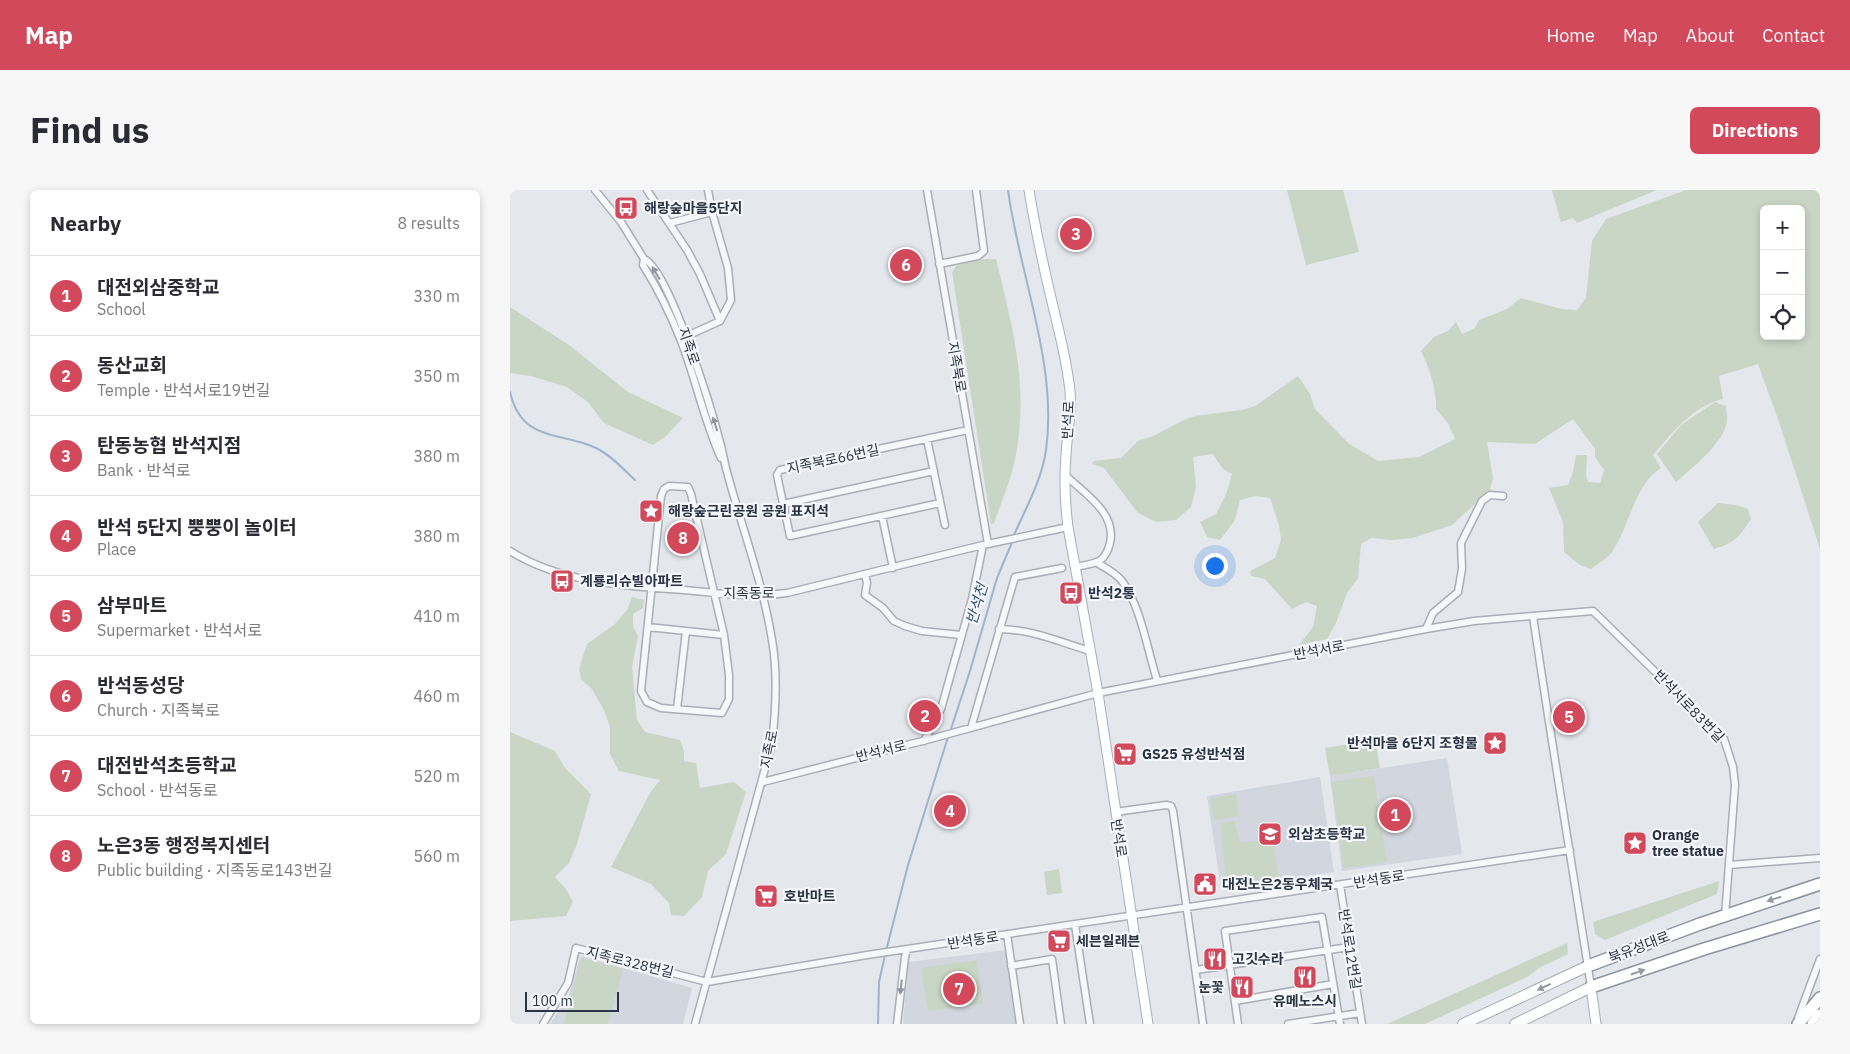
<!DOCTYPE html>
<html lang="en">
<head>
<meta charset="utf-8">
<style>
  :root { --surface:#fff; --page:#f7f7f7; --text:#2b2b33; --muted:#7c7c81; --line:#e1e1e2; --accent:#d1495b }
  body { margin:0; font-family:"IBM Plex Sans","Noto Sans KR",sans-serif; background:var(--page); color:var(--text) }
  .controls { position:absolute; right:15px; top:15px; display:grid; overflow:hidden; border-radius:8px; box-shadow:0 2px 8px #0003 }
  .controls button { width:45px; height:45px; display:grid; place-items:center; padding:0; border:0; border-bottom:1px solid var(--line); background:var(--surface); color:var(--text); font:25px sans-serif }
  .scale { position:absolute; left:15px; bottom:12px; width:94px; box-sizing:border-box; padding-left:5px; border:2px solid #2b3445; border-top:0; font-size:14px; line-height:18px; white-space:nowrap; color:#2b3445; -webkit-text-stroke:4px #f4f6f9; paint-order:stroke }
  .you { position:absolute; left:704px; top:375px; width:18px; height:18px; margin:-12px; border:4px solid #fff; border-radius:50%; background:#1a73e8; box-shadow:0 0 0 8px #1a73e833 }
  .badge { display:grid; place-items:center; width:32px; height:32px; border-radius:50%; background:var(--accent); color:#fff; font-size:16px; font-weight:700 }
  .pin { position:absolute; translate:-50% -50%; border:2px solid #fff; box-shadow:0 1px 5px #0006 }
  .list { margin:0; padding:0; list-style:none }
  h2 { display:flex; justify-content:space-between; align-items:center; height:65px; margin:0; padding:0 20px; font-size:21px }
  h2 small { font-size:16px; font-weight:400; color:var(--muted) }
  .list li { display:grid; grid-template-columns:32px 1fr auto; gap:15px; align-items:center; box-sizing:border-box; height:80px; padding:0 20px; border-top:1px solid var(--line) }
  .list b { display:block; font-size:19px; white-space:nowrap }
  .list p { margin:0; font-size:16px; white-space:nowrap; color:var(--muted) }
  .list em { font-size:16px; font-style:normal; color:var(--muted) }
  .icon { flex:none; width:28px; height:28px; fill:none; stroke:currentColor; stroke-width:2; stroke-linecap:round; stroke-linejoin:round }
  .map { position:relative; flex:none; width:1310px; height:834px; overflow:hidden; border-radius:8px }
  header { display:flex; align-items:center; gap:30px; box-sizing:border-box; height:70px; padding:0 25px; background:var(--accent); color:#fff }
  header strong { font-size:24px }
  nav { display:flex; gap:28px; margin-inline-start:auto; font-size:18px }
  .intro { display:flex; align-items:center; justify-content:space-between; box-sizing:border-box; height:120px; padding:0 30px }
  h1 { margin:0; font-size:35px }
  .button { padding:12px 22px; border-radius:8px; background:var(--accent); color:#fff; font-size:18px; font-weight:700 }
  main { display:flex; gap:30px; padding:0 30px }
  aside { flex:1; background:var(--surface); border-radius:8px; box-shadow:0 2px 8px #0003 }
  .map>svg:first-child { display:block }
  .built { fill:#d2d6de }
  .green { fill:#c9d6c5; fill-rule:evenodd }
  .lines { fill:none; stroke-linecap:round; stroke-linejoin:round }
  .stream { stroke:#9fb4cc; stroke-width:2 }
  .street-casing { stroke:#a9aeb7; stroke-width:9 }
  .secondary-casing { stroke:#a9aeb7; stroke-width:11 }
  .primary-casing { stroke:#a3abb8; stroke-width:12 }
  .highway-casing { stroke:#8b94a3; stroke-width:14 }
  .street { stroke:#f7f8fa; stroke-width:6 }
  .secondary { stroke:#fff; stroke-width:9 }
  .primary { stroke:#fff; stroke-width:10 }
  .highway { stroke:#fff; stroke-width:11 }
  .oneway { fill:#9196a0 }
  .oneway2 { fill:#959aa2 }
  .labels { text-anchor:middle; stroke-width:4.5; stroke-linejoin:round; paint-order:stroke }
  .poi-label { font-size:14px; font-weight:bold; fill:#2b3445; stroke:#f4f6f9; text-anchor:start }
  .street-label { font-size:14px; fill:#2b3445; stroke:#f4f6f9 }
  .water-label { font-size:15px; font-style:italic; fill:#34527a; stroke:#f4f6f9 }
</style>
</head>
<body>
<header>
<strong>Map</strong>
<nav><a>Home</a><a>Map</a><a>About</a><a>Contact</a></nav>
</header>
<div class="intro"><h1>Find us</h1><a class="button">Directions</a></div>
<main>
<aside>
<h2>Nearby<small>8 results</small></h2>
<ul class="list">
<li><span class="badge">1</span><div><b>대전외삼중학교</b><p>School</p></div><em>330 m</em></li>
<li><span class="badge">2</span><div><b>동산교회</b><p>Temple · 반석서로19번길</p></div><em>350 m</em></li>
<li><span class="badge">3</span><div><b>탄동농협 반석지점</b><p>Bank · 반석로</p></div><em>380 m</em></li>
<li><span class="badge">4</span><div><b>반석 5단지 뿡뿡이 놀이터</b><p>Place</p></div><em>380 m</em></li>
<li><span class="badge">5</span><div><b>삼부마트</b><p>Supermarket · 반석서로</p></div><em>410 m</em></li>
<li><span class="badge">6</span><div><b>반석동성당</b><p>Church · 지족북로</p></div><em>460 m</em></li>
<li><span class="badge">7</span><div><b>대전반석초등학교</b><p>School · 반석동로</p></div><em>520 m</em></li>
<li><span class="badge">8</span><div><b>노은3동 행정복지센터</b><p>Public building · 지족동로143번길</p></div><em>560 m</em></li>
</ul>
</aside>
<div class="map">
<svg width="1310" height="834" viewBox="0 0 1310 834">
  <rect width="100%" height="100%" fill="#e4e7ec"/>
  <path class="built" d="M937 568 952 664 832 681 820 586Z
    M810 587 824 682 711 699 697 606Z
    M497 760 507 834H393L398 772Z
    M72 766 182 798 173 834H40L59 805 70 767Z"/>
  <path class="green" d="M777 0H833L849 62 796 75Z
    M1042 0H1147L1067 33 1063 28 1051 32Z
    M1176 0H1310V359L1270 235 1248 174 1209 186 1213 209C1184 215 1162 243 1143 265L1151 278C1124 295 1119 338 1102 362 1097 369 1087 374 1081 379L1070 375 1054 362 1053 332 1039 298 1058 295 1063 282 1066 265H1077L1076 285 1078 292 1090 293 1094 280 1085 267V259L1063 229 1025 254 977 252 983 288 980 300 942 335 902 348 881 350 861 348 851 354 848 388 837 403 826 433 817 449 789 455 803 437 807 416 796 412 782 419 755 389 741 386 740 381 765 368 771 350 769 335 760 308 745 306 730 310 725 330 710 350 697 347 690 332 706 324 717 302 722 284 713 279 703 264 683 267 686 296 681 317 666 330 646 332 628 323 594 278 582 274 584 271 611 268 628 251 643 246 676 229 685 226 732 220 745 216 788 186 800 204 805 219 839 254 868 271 909 267 945 249 938 233 926 219C927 202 919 176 911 161L924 147 938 141 946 132 952 144 965 138 969 130 997 119 1011 108 1051 119 1067 120 1076 108 1082 51 1096 29ZM1254 19H1291V146H1254Z
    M474 69H486C502 135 519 195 506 264 502 288 492 310 484 333L481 334 442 82 447 75Z
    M0 117 59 155 118 202 173 228 155 247 143 255 94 233 78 212 57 197 21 186 0 183Z
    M1205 212 1216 216C1216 219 1217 224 1217 228 1217 251 1182 278 1166 292L1147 264 1171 235Z
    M1208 313 1226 315 1238 319 1241 329C1229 347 1225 353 1204 359L1188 332Z
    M122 407 134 410 133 418 123 424V436L128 446 122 477 127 530 135 542 170 550 174 561V571L186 573 190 598 224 592 236 602 216 664 198 681 192 707 174 726 161 725 159 713 141 694 101 677 140 603 150 590 109 581 100 564V537L94 520 82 499 71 489 69 479 77 454 105 434 117 420Z
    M0 542 45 561 55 578 81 604 67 654 59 673 45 687 56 699 63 712 56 726 0 731Z
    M865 550 870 578 820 586 815 558Z
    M864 586 877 672 834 678 821 592Z
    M726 604 729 626 704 630 700 608Z
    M725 631 729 651 733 652 763 650 769 690 717 697 710 633Z
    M549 679 552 703 537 705 534 682Z
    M1209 691 1207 704 1095 750 1085 744 1083 732Z
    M1057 753 1058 764 1029 778 1019 786 915 834H877Z
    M71 768 113 779 98 834H54Z
    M467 770 473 814 418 821 411 778Z"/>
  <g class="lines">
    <path class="stream" d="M498 0C509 84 548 174 536 260 532 289 516 318 504 345
      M0 202C12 253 50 241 86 258 101 265 113 279 125 290
      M440 542 460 481 487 388 503 350
      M376 761 398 675 438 547
      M368 834 369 792 375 765"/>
    <g class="street-casing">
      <path id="street" d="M85 0 111 32 134 69 133 75C148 99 161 125 171 151 186 190 194 231 211 268
        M137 0 177 60 190 84 210 131
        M417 0 478 354
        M160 33 202 22
        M134 69C159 79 202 221 210 252 213 262 214 272 217 282 232 338 253 393 262 450 268 484 266 519 262 553L185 834
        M429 74 468 66 474 61 466 0
        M177 146 210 131 221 110 218 78 202 22 198 0
        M417 249 435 335
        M555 285C574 303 607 323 600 353 595 374 585 373 565 377
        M159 296 178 297 181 304 214 445 219 485V509L212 523 151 518 137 512 131 501 151 306 154 299Z
        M430 313 280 346 267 285 270 280 458 240
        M273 314 424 281
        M372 326 383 378
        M0 361C51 393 115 396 174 400 209 403 242 408 277 403L473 355 558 337
        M587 373C596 378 606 383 612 391 630 414 638 462 647 490
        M355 384 357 393 355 405 373 418 384 431 395 436 412 441 451 445
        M1023 426 1083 421 1214 549 1223 577 1225 595 1215 726
        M138 437 214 445
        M489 439C525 440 546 451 580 461
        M916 439 923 423 948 402 952 379 951 353 972 311 980 305 993 306
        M167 519 176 441
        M461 538 505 387 552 378
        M414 551 431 519 462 409 473 355
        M253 592 424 548 588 503 916 439 964 431 1023 426C1041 550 1062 674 1081 797
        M605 622 656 615 661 616 663 621 693 834
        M1219 675 1310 668
        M830 695 852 834
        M565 735 580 834
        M497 744 510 834
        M501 776 542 769 551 834
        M686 780 839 757
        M725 811 823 794
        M1288 828 1310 769
        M33 834 58 793 66 758 197 792 357 765 1060 660
        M387 834 395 767 397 760
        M728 834 715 741 812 727 830 834
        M778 834 850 823"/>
    </g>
    <g class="secondary-casing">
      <path id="secondary" d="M519 0C525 38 533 74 542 112 549 141 557 171 560 201 562 223 557 243 556 265 554 289 555 313 558 337L588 503 638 834
        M1081 797 1086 834"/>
    </g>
    <g class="primary-casing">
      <path id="primary" d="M953 834 1078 776
        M1005 834 1081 797"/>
    </g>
    <g class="highway-casing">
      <path id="highway" d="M1078 776 1190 734 1310 694
        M1081 797 1194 759 1310 724
        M1288 834 1310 808
        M1303 834 1310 825"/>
    </g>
    <use href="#street" class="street"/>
    <use href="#secondary" class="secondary"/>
    <use href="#primary" class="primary"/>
    <use href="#highway" class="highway"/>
  </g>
  <defs><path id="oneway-solid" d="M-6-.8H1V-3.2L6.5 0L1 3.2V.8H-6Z" transform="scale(1.25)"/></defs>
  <g class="oneway">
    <use href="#oneway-solid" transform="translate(146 83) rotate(-121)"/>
    <use href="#oneway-solid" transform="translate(205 234) rotate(-108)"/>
    <use href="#oneway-solid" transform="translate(391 797) rotate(96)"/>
  </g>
  <g class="oneway2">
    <use href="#oneway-solid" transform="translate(1264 709) rotate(162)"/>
    <use href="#oneway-solid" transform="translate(1128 782) rotate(-19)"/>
    <use href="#oneway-solid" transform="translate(1034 797) rotate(155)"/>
  </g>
  <defs>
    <g id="bus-square" transform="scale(1.25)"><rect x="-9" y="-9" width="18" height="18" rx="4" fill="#d1495b" stroke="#f4f6f9"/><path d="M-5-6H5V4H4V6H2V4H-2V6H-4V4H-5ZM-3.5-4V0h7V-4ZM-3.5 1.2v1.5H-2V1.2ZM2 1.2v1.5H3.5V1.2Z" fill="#fff"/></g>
    <g id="sight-square" transform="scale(1.25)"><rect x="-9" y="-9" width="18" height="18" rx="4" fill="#d1495b" stroke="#f4f6f9"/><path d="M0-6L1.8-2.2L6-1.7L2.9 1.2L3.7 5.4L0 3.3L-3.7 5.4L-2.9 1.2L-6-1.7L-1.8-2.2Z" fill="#fff"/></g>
    <g id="supermarket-square" transform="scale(1.25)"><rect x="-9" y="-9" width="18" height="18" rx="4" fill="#d1495b" stroke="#f4f6f9"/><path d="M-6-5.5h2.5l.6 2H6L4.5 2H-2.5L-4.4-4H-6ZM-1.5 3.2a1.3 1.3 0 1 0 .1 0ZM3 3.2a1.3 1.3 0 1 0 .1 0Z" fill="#fff"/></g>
    <g id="school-square" transform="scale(1.25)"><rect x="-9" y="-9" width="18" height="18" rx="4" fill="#d1495b" stroke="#f4f6f9"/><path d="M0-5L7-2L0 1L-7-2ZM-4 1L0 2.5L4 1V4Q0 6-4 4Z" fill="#fff"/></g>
    <g id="civic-square" transform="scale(1.25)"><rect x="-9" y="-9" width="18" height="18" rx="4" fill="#d1495b" stroke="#f4f6f9"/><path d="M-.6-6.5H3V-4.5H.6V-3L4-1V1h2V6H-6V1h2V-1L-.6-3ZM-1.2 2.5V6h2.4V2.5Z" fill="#fff"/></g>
    <g id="restaurant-square" transform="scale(1.25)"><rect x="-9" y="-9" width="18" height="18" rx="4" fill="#d1495b" stroke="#f4f6f9"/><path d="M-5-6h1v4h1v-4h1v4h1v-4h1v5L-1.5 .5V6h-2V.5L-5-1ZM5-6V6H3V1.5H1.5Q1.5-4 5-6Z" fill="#fff"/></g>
  </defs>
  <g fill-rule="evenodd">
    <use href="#bus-square" x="116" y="18"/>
    <use href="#sight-square" x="141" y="321"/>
    <use href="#bus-square" x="52" y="391"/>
    <use href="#bus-square" x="561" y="403"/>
    <use href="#sight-square" x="985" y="553"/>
    <use href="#supermarket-square" x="615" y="564"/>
    <use href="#school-square" x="760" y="644"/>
    <use href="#sight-square" x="1125" y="653"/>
    <use href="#civic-square" x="695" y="694"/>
    <use href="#supermarket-square" x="256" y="706"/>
    <use href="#supermarket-square" x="549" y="751"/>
    <use href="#restaurant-square" x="705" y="769"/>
    <use href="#restaurant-square" x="795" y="787"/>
    <use href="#restaurant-square" x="732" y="797"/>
  </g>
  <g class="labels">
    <g class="poi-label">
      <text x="134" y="23">해랑숲마을5단지</text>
      <text x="158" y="326">해랑숲근린공원 공원 표지석</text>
      <text x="70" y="396">계룡리슈빌아파트</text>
      <text x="578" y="408">반석2통</text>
      <text x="968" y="558" text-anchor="end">반석마을 6단지 조형물</text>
      <text x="632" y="569">GS25 유성반석점</text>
      <text x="778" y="649">외삼초등학교</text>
      <text x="1142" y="650">Orange<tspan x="1142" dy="16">tree statue</tspan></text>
      <text x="712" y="699">대전노은2동우체국</text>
      <text x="274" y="711">호반마트</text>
      <text x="566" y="756">세븐일레븐</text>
      <text x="722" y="774">고깃수라</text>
      <text x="714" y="802" text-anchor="end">눈꽃</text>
      <text x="795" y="816" text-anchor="middle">유메노스시</text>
    </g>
    <g class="street-label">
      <text transform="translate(179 156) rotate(71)" y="5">지족로</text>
      <text transform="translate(447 177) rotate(80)" y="5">지족북로</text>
      <text transform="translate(558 230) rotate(-87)" y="5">반석로</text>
      <text transform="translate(323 269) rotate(-12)" y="5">지족북로66번길</text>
      <text x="239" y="408">지족동로</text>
      <text transform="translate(809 460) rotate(-11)" y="5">반석서로</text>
      <text transform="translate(1179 516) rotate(46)" y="5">반석서로83번길</text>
      <text transform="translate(259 559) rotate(-79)" y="5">지족로</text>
      <text transform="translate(371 561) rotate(-14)" y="5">반석서로</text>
      <text transform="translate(609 648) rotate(81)" y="5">반석로</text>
      <text transform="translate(869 689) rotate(-9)" y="5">반석동로</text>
      <text transform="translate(463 750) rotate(-9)" y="5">반석동로</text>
      <text transform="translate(1129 757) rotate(-21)" y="5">북유성대로</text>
      <text transform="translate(840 759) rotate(81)" y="5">반석로12번길</text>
      <text transform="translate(120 772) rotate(14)" y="5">지족로328번길</text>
    </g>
    <g class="water-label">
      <text transform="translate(467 414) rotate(-73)" y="5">반석천</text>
    </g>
  </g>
</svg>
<div class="controls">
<button>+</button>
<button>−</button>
<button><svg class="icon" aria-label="locate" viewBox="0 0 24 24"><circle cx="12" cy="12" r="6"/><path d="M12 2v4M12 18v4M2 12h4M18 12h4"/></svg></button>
</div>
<div class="scale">100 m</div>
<div class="you"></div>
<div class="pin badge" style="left:885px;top:625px">1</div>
<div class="pin badge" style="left:415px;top:526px">2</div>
<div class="pin badge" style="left:566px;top:44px">3</div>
<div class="pin badge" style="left:440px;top:621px">4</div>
<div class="pin badge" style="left:1059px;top:527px">5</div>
<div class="pin badge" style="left:396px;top:75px">6</div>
<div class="pin badge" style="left:449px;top:799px">7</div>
<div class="pin badge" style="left:173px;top:348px">8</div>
</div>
</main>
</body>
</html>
